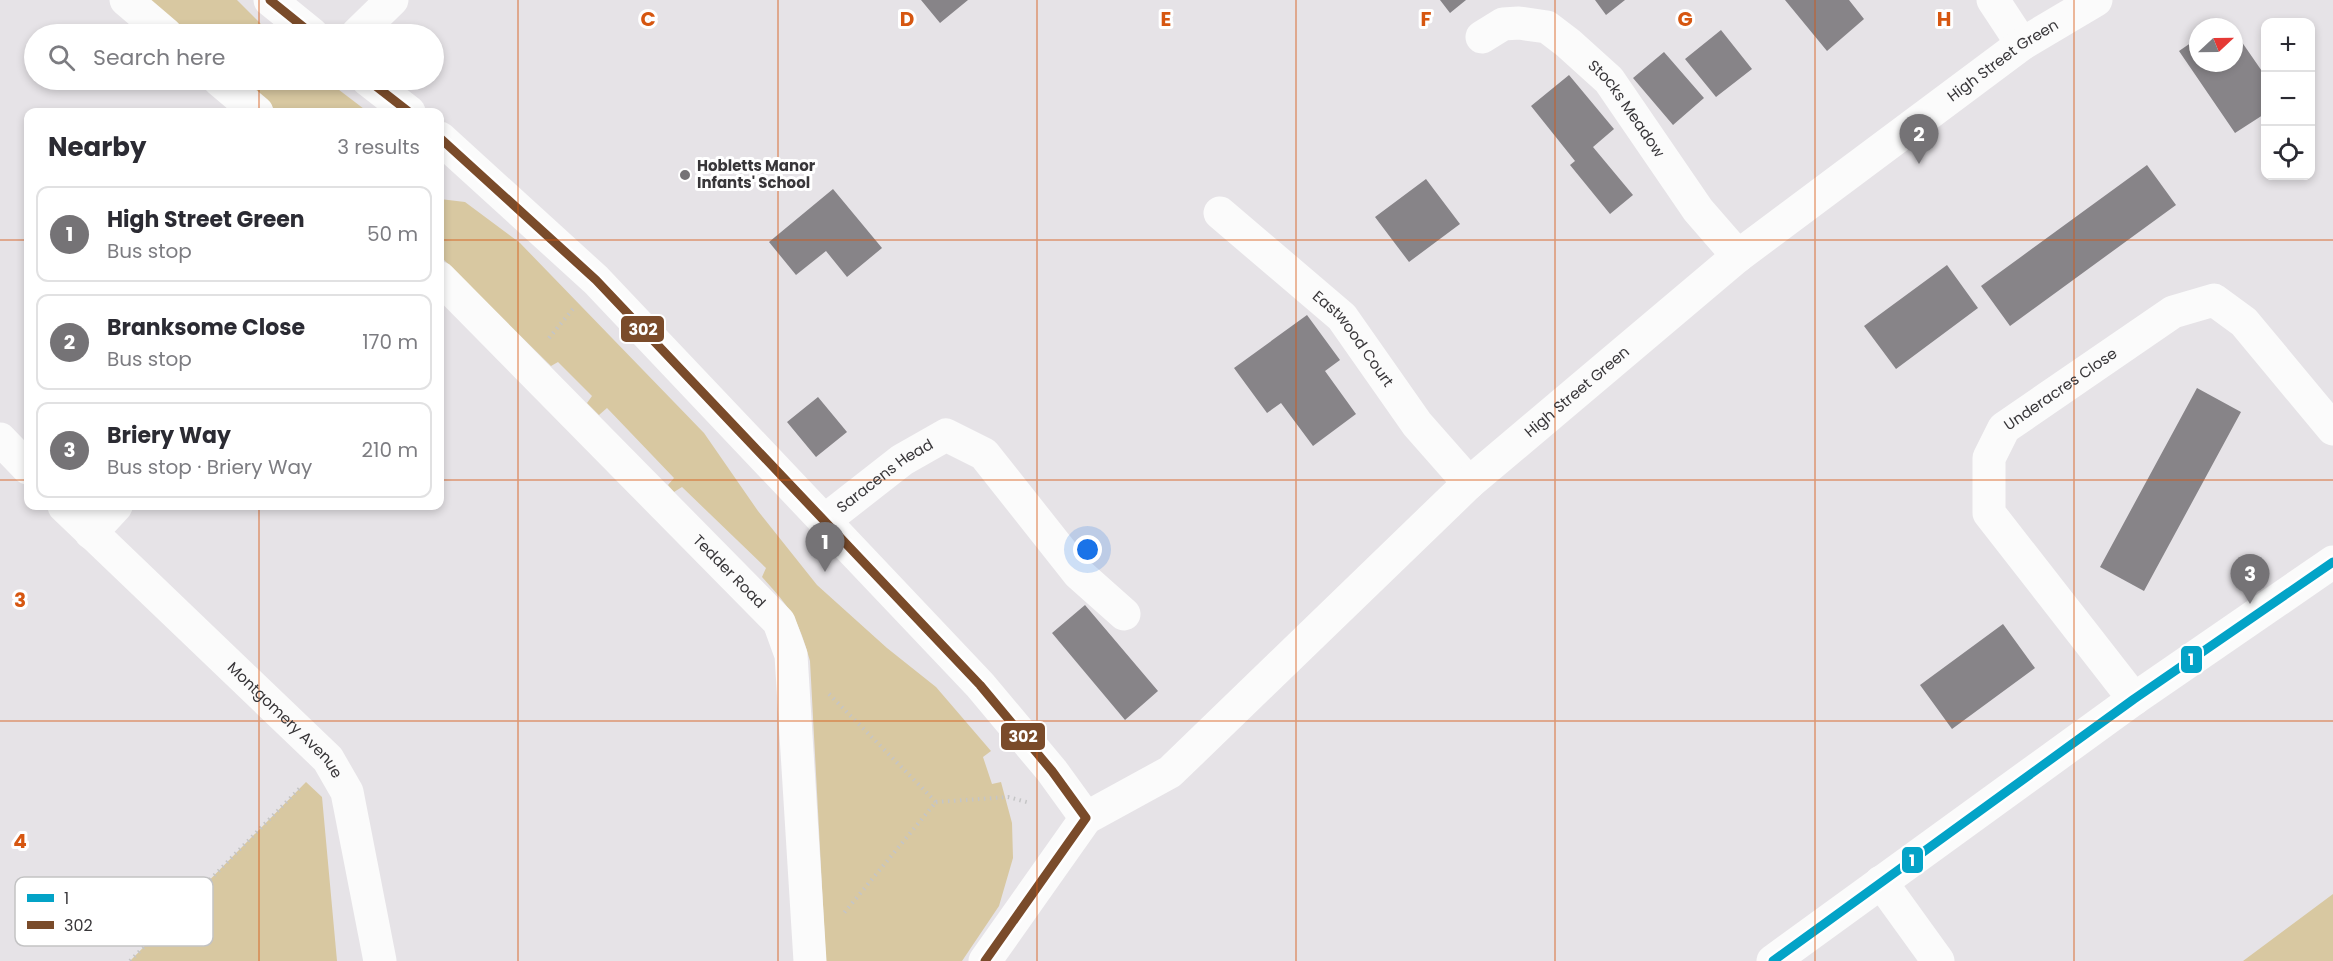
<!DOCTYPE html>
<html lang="en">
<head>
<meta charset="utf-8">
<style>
  :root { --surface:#fff; --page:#f7f7f7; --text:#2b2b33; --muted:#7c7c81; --line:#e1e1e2; --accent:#757376 }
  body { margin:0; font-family:Poppins,sans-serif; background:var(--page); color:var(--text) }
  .controls { position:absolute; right:18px; top:18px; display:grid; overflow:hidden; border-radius:12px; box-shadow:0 3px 9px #0003 }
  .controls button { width:54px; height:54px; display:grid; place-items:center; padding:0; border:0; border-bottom:2px solid var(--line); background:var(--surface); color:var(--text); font:30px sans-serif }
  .compass { position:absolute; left:2189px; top:18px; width:54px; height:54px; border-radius:50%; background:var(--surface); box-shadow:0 3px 9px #0003; rotate:68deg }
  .you { position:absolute; left:1088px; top:550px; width:21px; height:21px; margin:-15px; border:4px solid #fff; border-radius:50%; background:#1a73e8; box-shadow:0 0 0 9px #1a73e833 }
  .badge { display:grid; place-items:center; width:39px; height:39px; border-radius:50%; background:var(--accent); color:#fff; font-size:20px; font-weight:700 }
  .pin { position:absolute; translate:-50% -50px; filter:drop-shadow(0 2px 3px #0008) }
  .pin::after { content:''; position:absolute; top:32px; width:21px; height:18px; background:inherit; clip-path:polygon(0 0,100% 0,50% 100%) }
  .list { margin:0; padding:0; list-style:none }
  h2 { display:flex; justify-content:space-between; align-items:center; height:78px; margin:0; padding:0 24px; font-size:26px }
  h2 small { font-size:20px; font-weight:400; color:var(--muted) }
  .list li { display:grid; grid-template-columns:39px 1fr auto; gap:18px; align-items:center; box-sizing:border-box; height:96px; margin:0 12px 12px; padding:0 12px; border:2px solid var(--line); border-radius:12px }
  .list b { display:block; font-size:22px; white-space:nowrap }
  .list p { margin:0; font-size:20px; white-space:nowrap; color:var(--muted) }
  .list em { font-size:20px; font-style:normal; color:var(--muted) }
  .icon { flex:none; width:33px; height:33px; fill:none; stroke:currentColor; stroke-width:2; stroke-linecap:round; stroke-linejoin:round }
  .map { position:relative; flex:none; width:2333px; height:961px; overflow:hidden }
  .search { position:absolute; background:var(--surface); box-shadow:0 3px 9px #0003; left:24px; top:24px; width:420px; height:66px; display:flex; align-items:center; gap:15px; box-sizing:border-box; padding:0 21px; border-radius:33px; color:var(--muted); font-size:22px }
  .panel { position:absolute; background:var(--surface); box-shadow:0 3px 9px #0003; left:24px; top:108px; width:420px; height:402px; border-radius:12px }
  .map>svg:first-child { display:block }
  .green { fill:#d8c8a1 }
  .building { fill:#878488 }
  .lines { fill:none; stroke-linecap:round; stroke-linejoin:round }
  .path { stroke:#c5c5c6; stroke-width:4; stroke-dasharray:1.5 4.5; stroke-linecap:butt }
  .minor { stroke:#fbfbfb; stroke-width:33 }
  .bus-1-casing { stroke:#fff; stroke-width:14 }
  .bus-2-casing { stroke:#fff; stroke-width:14 }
  .bus-1 { stroke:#03a3c7; stroke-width:9 }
  .bus-2 { stroke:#7a4b2a; stroke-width:9 }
  .grid { fill:none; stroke:#d65610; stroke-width:1.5; stroke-opacity:0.55 }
  .poi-dot { fill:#757376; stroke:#fff; stroke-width:2 }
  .labels { text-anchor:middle; stroke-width:6; stroke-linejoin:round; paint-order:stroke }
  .street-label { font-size:15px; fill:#383639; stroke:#fff }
  .poi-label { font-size:15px; font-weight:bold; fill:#383639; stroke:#fff; text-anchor:start }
  .key { fill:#fff; stroke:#c3c3c4; stroke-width:1.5 }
  .key-label { font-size:16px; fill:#383639 }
  .grid-label { font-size:20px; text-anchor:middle; font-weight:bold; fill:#d65610; stroke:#fff; stroke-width:6; stroke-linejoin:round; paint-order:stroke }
  .line-badge { stroke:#fff; stroke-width:2 }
  .badge-label { font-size:16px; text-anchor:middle; font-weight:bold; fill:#fff }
</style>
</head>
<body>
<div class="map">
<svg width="2333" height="961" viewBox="0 0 2333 961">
  <rect width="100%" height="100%" fill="#e6e3e7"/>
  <path class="green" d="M147 0H237L271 34H178Z
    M228 80H326L368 112H268Z
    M440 199 465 202 520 243 704 433 758 511 817 585 887 648 936 687 991 751 983 757 992 784 1001 782 1012 823 1013 858 999 906 962 961H826L810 661C798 618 791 609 762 577L766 568 682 487 674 492 668 485 674 478 607 408 599 415 587 403 592 396 558 362 551 366 440 256Z
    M306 782 322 797 337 961H130Z
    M2333 894V961H2243Z"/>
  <path class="building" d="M921 0H968L940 23Z
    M1440 0H1466L1450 13Z
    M1595 0H1625L1606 15Z
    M1785 0H1849L1864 19 1827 51Z
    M1721 30 1752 69 1716 97 1685 59Z
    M2237 35 2266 77V113L2235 133 2179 51 2198 38V63H2234V38Z
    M1664 52 1704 98 1673 125 1633 78Z
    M1569 75 1614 129 1593 147 1633 195 1610 214 1570 165 1575 161 1531 106Z
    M2147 165 2176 205 2010 326 1981 286Z
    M1426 179 1460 224 1409 262 1375 217Z
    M833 189 882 248 847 277 826 251 796 275 769 242Z
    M1947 265 1978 308 1896 369 1864 326Z
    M1307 315 1340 360 1325 371 1356 414 1313 446 1281 403 1267 413 1234 368Z
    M2197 388 2241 412 2144 591 2100 567Z
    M818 397 847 432 816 457 787 422Z
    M1085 605 1158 691 1125 720 1052 633Z
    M2003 624 2035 668 1952 729 1920 685Z"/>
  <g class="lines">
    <path class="path" d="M549 338 573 309
      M829 694 936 802 844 913
      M936 802 1008 797 1030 803
      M130 961 302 786"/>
    <g class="minor">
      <path d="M126 0 166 34"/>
      <path d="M270 0 312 34"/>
      <path d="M1993 0 2022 44"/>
      <path d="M357 34 392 0"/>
      <path id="s1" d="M1482 37 1503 24 1519 23 1547 27 1568 43 1609 80 1698 210 1738 256"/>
      <path d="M219 80 257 112"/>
      <path d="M368 80 409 112"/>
      <path d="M440 138 596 280 980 685 1052 771 1086 818"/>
      <path id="s2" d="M1220 213 1342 317 1417 424 1469 483"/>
      <path id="s3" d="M440 278 779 622 791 655 810 961"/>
      <path d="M0 439 28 468"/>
      <path id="s4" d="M64 506 328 759 347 792 380 961"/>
      <path id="s5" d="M824 521 902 460 946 435 984 454 1079 574 1124 614"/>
      <path d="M91 533 116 506"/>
      <path id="s6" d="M2134 699 1989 513V458L2004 428 2173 312 2214 300 2244 322 2333 429"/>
      <path d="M1881 882 1938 961"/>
      <path id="s7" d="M985 961 1086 818 1170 772 1469 483 1738 256 2022 44 2096 0"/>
      <path d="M1773 961 2134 699 2333 562"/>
    </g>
    <g class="bus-1-casing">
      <path id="bus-1" d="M1773 961 2134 699 2333 562"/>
    </g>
    <g class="bus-2-casing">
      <path id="bus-2" d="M270 0 312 34
        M368 80 409 112
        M440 138 596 280 980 685 1052 771 1086 818 985 961"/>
    </g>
    <use href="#bus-1" class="bus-1"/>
    <use href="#bus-2" class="bus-2"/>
  </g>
  <path class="grid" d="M259 0V34M518 0V961M778 0V961M1037 0V961M1296 0V961M1555 0V961M1815 0V961M2074 0V961M259 80V112M0 240H28M440 240H2333M0 480H28M440 480H2333M259 506V961M0 721H2333"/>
  <circle class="poi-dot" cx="685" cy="175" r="6"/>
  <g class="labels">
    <g class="street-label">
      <text dy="5" stroke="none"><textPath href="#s7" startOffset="1368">High Street Green</textPath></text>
      <text dy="5" stroke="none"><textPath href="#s1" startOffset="184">Stocks Meadow</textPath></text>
      <text dy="5" stroke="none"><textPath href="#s2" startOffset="184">Eastwood Court</textPath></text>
      <text dy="5" stroke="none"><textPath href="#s6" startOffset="393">Underacres Close</textPath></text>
      <text dy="5" stroke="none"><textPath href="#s7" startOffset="828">High Street Green</textPath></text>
      <text dy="5" stroke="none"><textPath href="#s5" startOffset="76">Saracens Head</textPath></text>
      <text dy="5" stroke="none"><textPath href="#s3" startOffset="412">Tedder Road</textPath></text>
      <text dy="5" stroke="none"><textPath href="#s4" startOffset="308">Montgomery Avenue</textPath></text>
    </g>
    <g class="poi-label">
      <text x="697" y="171">Hobletts Manor<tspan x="697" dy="17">Infants' School</tspan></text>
    </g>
  </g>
  <rect x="15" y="877" width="198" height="69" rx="9" class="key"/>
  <rect x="27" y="894" width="27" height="8" fill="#03a3c7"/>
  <rect x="27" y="921" width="27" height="8" fill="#7a4b2a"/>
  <g class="key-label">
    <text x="64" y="904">1</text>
    <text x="64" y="931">302</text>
  </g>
  <g class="grid-label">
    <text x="648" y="26">C</text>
    <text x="907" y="26">D</text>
    <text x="1166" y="26">E</text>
    <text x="1426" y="26">F</text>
    <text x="1685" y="26">G</text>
    <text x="1944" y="26">H</text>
    <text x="20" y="607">3</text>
    <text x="20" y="848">4</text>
  </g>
  <g class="line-badge">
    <rect x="620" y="315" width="45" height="28" rx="6" fill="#7a4b2a"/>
    <rect x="2180" y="645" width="23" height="29" rx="6" fill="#03a3c7"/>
    <rect x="1000" y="722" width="46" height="29" rx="6" fill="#7a4b2a"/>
    <rect x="1901" y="846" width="23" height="28" rx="6" fill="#03a3c7"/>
  </g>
  <g class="badge-label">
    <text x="643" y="335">302</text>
    <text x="2191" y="665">1</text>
    <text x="1023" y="742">302</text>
    <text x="1912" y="866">1</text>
  </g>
</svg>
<div class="controls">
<button>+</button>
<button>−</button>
<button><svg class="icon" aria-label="locate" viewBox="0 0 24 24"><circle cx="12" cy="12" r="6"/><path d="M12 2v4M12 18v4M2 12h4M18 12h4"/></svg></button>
</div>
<svg class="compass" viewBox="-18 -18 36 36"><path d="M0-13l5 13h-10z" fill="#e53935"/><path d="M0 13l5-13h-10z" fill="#7c7c81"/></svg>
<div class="you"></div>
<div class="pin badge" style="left:825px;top:572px">1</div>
<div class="pin badge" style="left:1919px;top:164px">2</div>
<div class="pin badge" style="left:2250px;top:604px">3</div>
<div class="search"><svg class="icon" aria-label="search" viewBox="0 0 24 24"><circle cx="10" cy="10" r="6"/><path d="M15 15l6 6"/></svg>Search here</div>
<section class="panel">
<h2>Nearby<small>3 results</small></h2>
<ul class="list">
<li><span class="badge">1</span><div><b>High Street Green</b><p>Bus stop</p></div><em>50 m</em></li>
<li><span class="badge">2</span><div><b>Branksome Close</b><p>Bus stop</p></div><em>170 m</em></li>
<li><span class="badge">3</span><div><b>Briery Way</b><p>Bus stop · Briery Way</p></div><em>210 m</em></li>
</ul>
</section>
</div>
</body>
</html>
